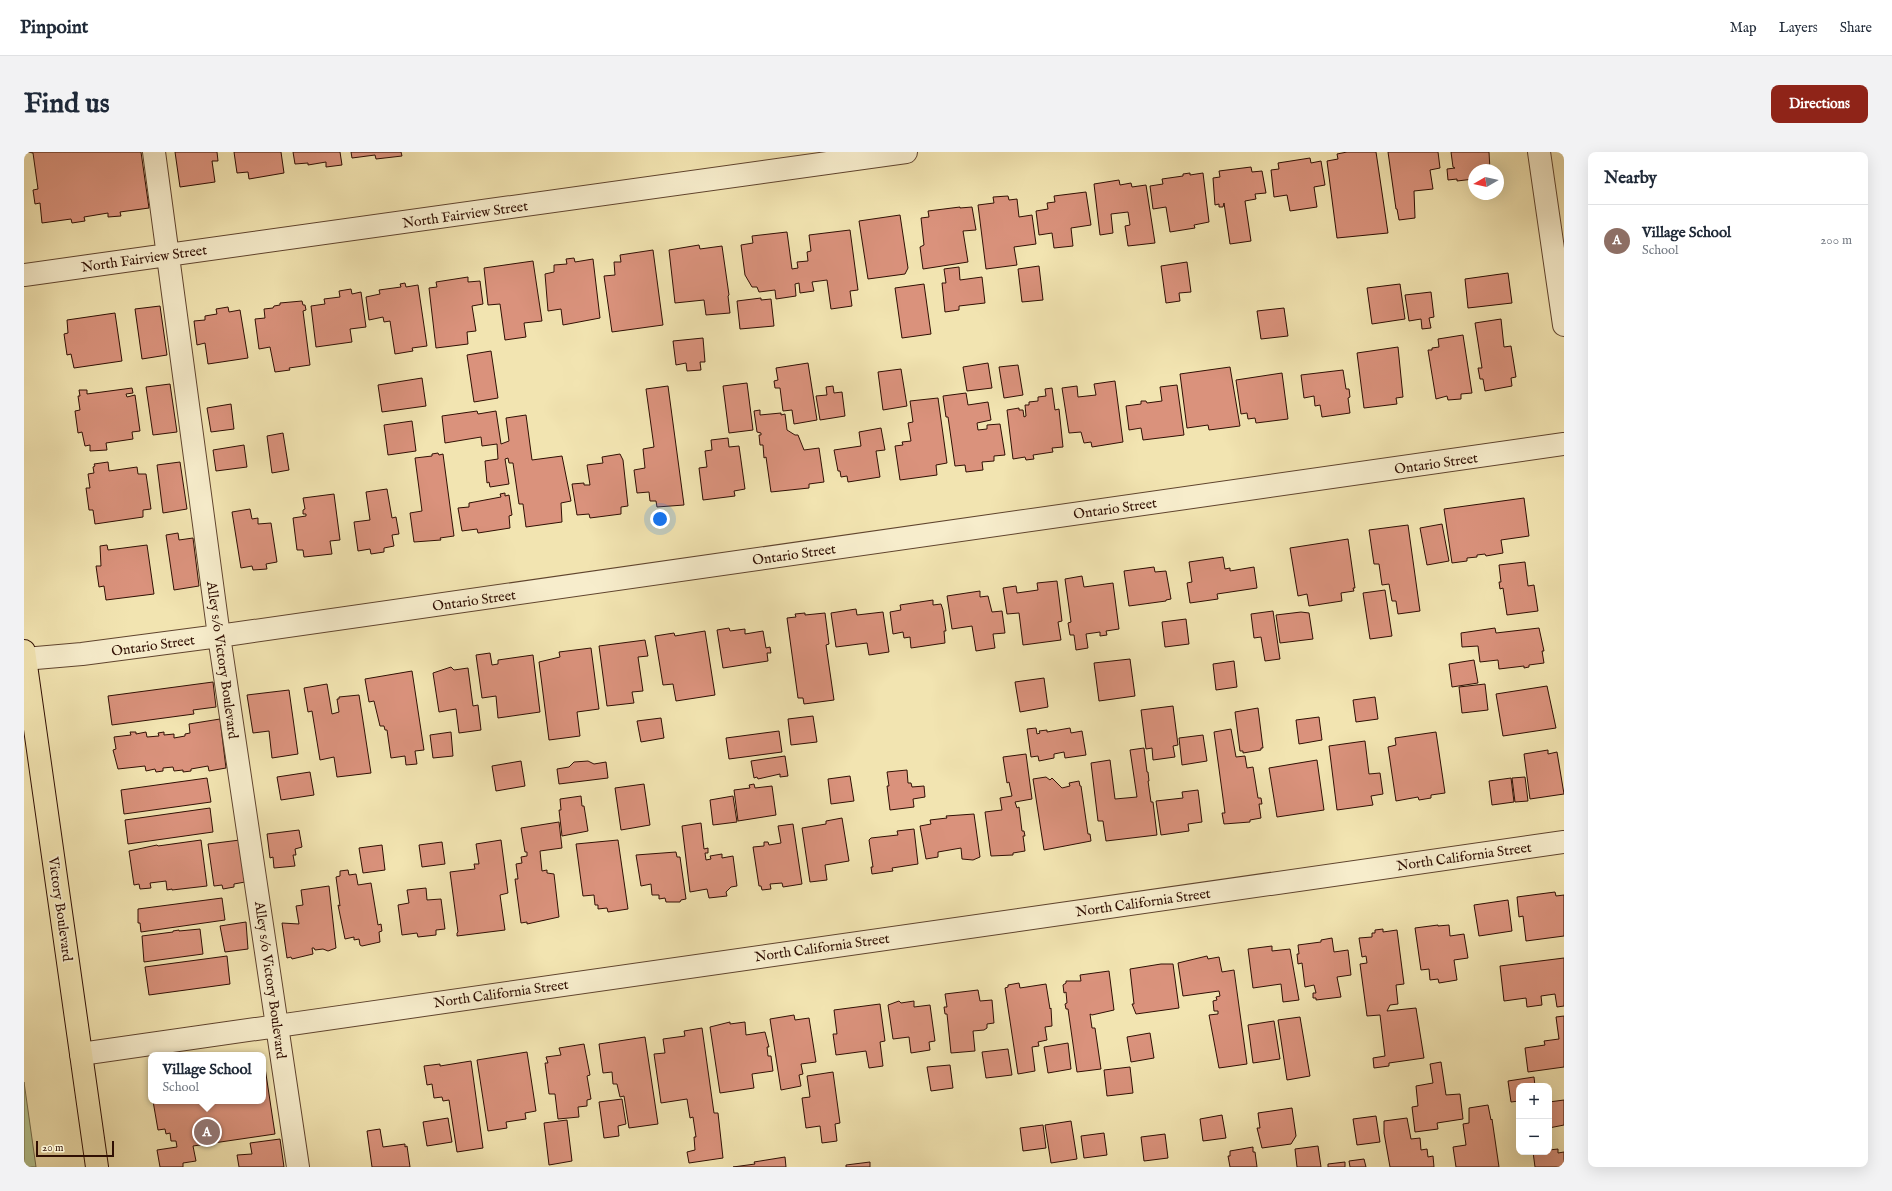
<!DOCTYPE html>
<html lang="en">
<head>
<meta charset="utf-8">
<style>
  :root { --surface:#fff; --page:#f2f2f3; --text:#1f2937; --muted:#747a83; --line:#e0e1e3; --accent:#8f2418 }
  body { margin:0; font-family:"IM FELL English",serif; background:var(--page); color:var(--text) }
  .controls { position:absolute; right:12px; bottom:12px; display:grid; overflow:hidden; border-radius:8px; box-shadow:0 4px 16px #0002 }
  .controls button { width:36px; height:36px; display:grid; place-items:center; padding:0; border:0; border-bottom:1px solid var(--line); background:var(--surface); color:var(--text); font:20px sans-serif }
  .compass { position:absolute; left:1444px; top:12px; width:36px; height:36px; border-radius:50%; background:var(--surface); box-shadow:0 4px 16px #0002; rotate:261deg }
  .scale { position:absolute; left:12px; bottom:10px; width:78px; box-sizing:border-box; padding-left:4px; border:2px solid #300f03; border-top:0; font-size:11px; line-height:14px; white-space:nowrap; color:#300f03; -webkit-text-stroke:3px #f7edcc; paint-order:stroke }
  .you { position:absolute; left:636px; top:367px; width:14px; height:14px; margin:-10px; border:3px solid #fff; border-radius:50%; background:#1a73e8; box-shadow:0 0 0 6px #1a73e833 }
  .badge { display:grid; place-items:center; width:26px; height:26px; border-radius:50%; background:var(--accent); color:#fff; font-size:13px; font-weight:700 }
  .pin { position:absolute; translate:-50% -50%; border:2px solid #fff; box-shadow:0 1px 4px #0006 }
  .popup { position:absolute; left:124px; top:900px; width:118px; height:52px; box-sizing:border-box; display:grid; place-content:center; border-radius:8px; background:var(--surface); filter:drop-shadow(0 1px 3px #0005); font-size:13px; white-space:nowrap; color:var(--muted) }
  .popup b { font-size:15px; color:var(--text) }
  .popup::after { content:''; position:absolute; left:50%; top:100%; margin-left:-8px; border:8px solid transparent; border-top-color:var(--surface) }
  .list { margin:0; padding:0; list-style:none }
  h2 { display:flex; justify-content:space-between; align-items:center; height:52px; margin:0; padding:0 16px; font-size:17px }
  h2 small { font-size:13px; font-weight:400; color:var(--muted) }
  .list li { display:grid; grid-template-columns:26px 1fr auto; gap:12px; align-items:center; box-sizing:border-box; height:72px; padding:0 16px; border-top:1px solid var(--line) }
  .list b { display:block; font-size:15px; white-space:nowrap }
  .list p { margin:0; font-size:13px; white-space:nowrap; color:var(--muted) }
  .list em { font-size:13px; font-style:normal; color:var(--muted) }
  .map { position:relative; flex:none; width:1540px; height:1015px; overflow:hidden; border-radius:8px }
  header { display:flex; align-items:center; gap:24px; box-sizing:border-box; height:56px; padding:0 20px; background:var(--surface); border-bottom:1px solid var(--line) }
  header strong { font-size:19px }
  nav { display:flex; gap:22px; margin-inline-start:auto; font-size:14px }
  .intro { display:flex; align-items:center; justify-content:space-between; box-sizing:border-box; height:96px; padding:0 24px }
  h1 { margin:0; font-size:28px }
  .button { padding:10px 18px; border-radius:8px; background:var(--accent); color:#fff; font-size:14px; font-weight:700 }
  main { display:flex; gap:24px; padding:0 24px }
  aside { flex:1; background:var(--surface); border-radius:8px; box-shadow:0 4px 16px #0002 }
  .map>svg:first-child { display:block }
  .green { fill:#b4c590; stroke:#726a4a }
  .building { fill:#da927c; stroke:#300f03 }
  .lines { fill:none; stroke-linecap:round; stroke-linejoin:round }
  .minor-casing { stroke:#60442e; stroke-width:24 }
  .major-casing { stroke:#300f03; stroke-width:24 }
  .minor { stroke:#f7edcc; stroke-width:22 }
  .major { stroke:#f2e4b1; stroke-width:22 }
  .labels { text-anchor:middle; stroke-width:3.5; stroke-linejoin:round; paint-order:stroke }
  .street-label { font-size:14px; fill:#300f03; stroke:#f7edcc }
</style>
</head>
<body>
<header>
<strong>Pinpoint</strong>
<nav><a>Map</a><a>Layers</a><a>Share</a></nav>
</header>
<div class="intro"><h1>Find us</h1><a class="button">Directions</a></div>
<main>
<div class="map">
<svg width="1540" height="1015" viewBox="0 0 1540 1015">
  <rect width="100%" height="100%" fill="#f2e4b1"/>
  <filter id="stains"><feTurbulence type="fractalNoise" baseFrequency=".005" numOctaves="4"/><feColorMatrix values="0 0 0 0 .2 0 0 0 0 .09 0 0 0 0 .02 0 0 0 .5 -.17"/></filter>
  <radialGradient id="worn" r=".72"><stop offset=".6" stop-color="#630" stop-opacity="0"/><stop offset="1" stop-color="#630" stop-opacity=".3"/></radialGradient>
  <path class="green" d="M0 930 12 1015H0Z"/>
  <path class="building" d="M4 0H117L125 56 96 60 97 64 84 65V61L60 65 61 69 48 71 47 67 18 71 16 51 11 52 9 38 14 37 9 1Z
    M151 0H193L194 9H188L191 30 156 35Z
    M210 0H257L260 21 225 27 224 20 213 21Z
    M269 0H316L318 13 302 15V10L284 13V11L271 12Z
    M327 0H377L378 4 352 7 351 3 328 6Z
    M1352 0 1364 81 1313 86 1303 9 1314 7 1313 2 1323 0Z
    M1364 0H1414L1416 16 1406 18 1409 37 1390 39 1391 66 1375 68 1373 57H1372Z
    M1427 0H1465L1466 18H1450V27L1433 29V27L1424 28 1423 17 1431 16 1429 15Z
    M1286 6 1287 11 1297 9 1301 33 1290 35 1293 55 1266 59 1263 43 1250 45 1247 18 1255 17 1254 11Z
    M1227 15 1228 20 1238 19 1242 41 1231 42 1232 47 1221 49 1227 89 1206 92 1200 51 1199 55H1195V52L1191 53 1189 26 1196 25 1195 19Z
    M1166 21V23L1179 21 1185 70 1170 73 1171 76 1146 80 1142 55 1129 57 1126 34 1139 32 1138 27 1159 24V22Z
    M1095 28 1096 33 1107 31 1108 35 1122 33 1131 91 1104 94 1101 74 1106 73 1104 60 1087 62 1089 81 1076 83 1070 32Z
    M1062 40 1067 73 1047 76 1049 94 1030 96 1028 81 1015 83 1012 59 1024 57 1023 51 1031 50 1030 44Z
    M984 44 985 48 993 47 995 65 1008 63 1012 92 990 95 993 113 962 117 954 53 970 51 969 45Z
    M936 55V56L948 55 952 78 939 79 944 110 899 117 896 95 900 93 897 66 905 65 904 59Z
    M876 63 884 116 881 122 844 127 835 69Z
    M826 78 834 138 826 139 828 154 807 157 803 128 788 130 790 139 776 141 775 131 771 132 772 144 752 147 751 138 735 140 733 135H728L721 123 717 93 729 91 728 84 763 80 768 117 774 116 773 110 784 109 783 100 787 99 785 83Z
    M675 93 676 97 698 94 705 143 704 144 706 161 682 163 680 148 651 151 645 98Z
    M629 98 639 173 588 180 580 124 591 123 590 110H597L596 103Z
    M550 106 551 110 569 107 576 166 539 173 537 157 524 159 521 122 530 120V113L543 112 542 107Z
    M509 109 518 169 500 171 502 185 481 188 476 152 464 153 460 116Z
    M1163 110 1167 140 1155 141 1156 149 1142 151 1137 114Z
    M1015 114 1019 148 998 150 994 117Z
    M935 115 936 128 958 125 961 151 935 154V158L921 160 918 131H922L920 117Z
    M1484 121 1488 151 1444 156 1441 127Z
    M444 125V130L456 129 459 152 448 154 452 179 443 180 444 192 412 196 405 136 413 135 412 130Z
    M381 131 382 135 394 133 403 194 388 196 389 199 371 202 366 169 360 170 359 165 345 168 342 145 356 142 355 138 377 135 376 132Z
    M900 132 907 182 878 186 871 136Z
    M1376 132 1381 167 1348 172 1343 136Z
    M327 137 328 142 337 140 342 175 326 177 328 190 292 195 287 154 301 152 300 147 316 145 315 139Z
    M1407 140 1410 165 1405 166 1407 176 1398 177 1397 167 1385 169 1381 143Z
    M737 146V148L747 147 750 174 716 177 713 149Z
    M278 149 279 153H281L282 158 279 159 286 213 265 216 266 218 251 220 246 195 235 197 231 167 241 166 240 157 249 156 250 154 256 153V151Z
    M136 154 143 203 118 207 111 157Z
    M204 155 205 160 216 158 224 206 184 212 181 191 173 193 170 169 181 168V164L193 162 192 157Z
    M1260 156 1264 184 1237 187 1233 159Z
    M91 161 98 209 50 216 47 202 43 203 40 182 44 181 43 168Z
    M1477 167 1480 195 1487 194 1492 225 1487 226 1488 234 1461 239 1459 227H1456L1454 216H1458L1451 171Z
    M1439 183 1448 241 1437 242V247L1424 248 1423 244 1412 247 1404 198H1408V196L1415 195 1414 187Z
    M679 186 681 210H676L677 218 663 219 662 211 652 213 649 189Z
    M1374 195 1379 245 1372 246 1373 252 1340 256 1333 201Z
    M467 199 474 246 450 250 443 203Z
    M784 211 793 268 770 272 768 258 759 259 756 236H751L750 229 754 228 752 216Z
    M964 211 968 236 943 239 939 215Z
    M994 213 999 243 980 246 975 215Z
    M1206 215 1216 274 1185 278 1184 273 1163 276 1156 222Z
    M877 217 883 254 859 258 854 220Z
    M1319 218 1322 237H1325L1326 245 1324 246 1326 261 1298 265 1296 253 1291 254 1290 244 1280 246 1277 223Z
    M1258 221 1264 267 1232 271 1231 266 1224 267 1223 261 1217 262 1212 228Z
    M398 226 402 254 358 260 354 233Z
    M1091 229 1099 290 1068 295 1067 290 1060 291 1057 280 1045 281 1038 236 1053 234 1054 245 1072 243 1070 232Z
    M723 231 729 278 705 281 699 234Z
    M146 232 153 280 129 283 122 235Z
    M1153 233 1160 283 1119 288 1117 276 1105 278 1102 254 1117 252V249H1122L1123 251 1138 249 1136 235Z
    M644 234 660 353 633 355 632 349H626L625 340 613 341 610 318 621 316 619 297 630 295 622 237Z
    M809 234 810 241 818 240 821 264 796 268 792 244 803 243 802 235Z
    M108 236 109 241 102 242 103 245 111 243 116 279 108 280 109 287 82 291 83 298 66 299V293L61 294 58 280 54 281 51 259 56 258 54 244H56L55 238H63V242Z
    M1028 236 1031 258 1035 257 1039 295 1028 296 1029 300 1009 303 1010 307 1002 308 1001 305 989 307 983 258 995 256V258H999L1000 265 1002 264 1001 253H1005V250L1014 249V245L1022 244 1021 237Z
    M942 241 944 253 964 250 967 268 953 271 954 278 963 277V273L976 272 981 303 970 304V309L958 310 959 318 942 320 941 313 931 314 924 265H922L919 244Z
    M914 246 923 311 912 313 913 323 876 328 871 294 879 293 878 290 887 289 884 271 889 270 886 249Z
    M207 252 210 277 187 280 183 256Z
    M736 258V263L757 261V263L761 262 763 278 771 283H774L780 298 795 296 800 330 785 332V336L747 340 742 305 740 306 739 293H736L735 283H737V281L733 280 730 259Z
    M453 259 454 262 472 259 477 292 485 289 482 266 502 263 508 308 538 304 547 349 537 351 538 370 502 375 499 352H495L489 311H485L484 306 481 307 485 332 466 335 465 330 463 331 461 309 474 307 473 292 458 294 457 285 421 291 418 264Z
    M388 269 392 299 364 303 360 273Z
    M857 276 861 298 852 299 856 325 824 330 823 324 817 325 816 319H814L810 298 837 294 835 280Z
    M259 281 265 318 248 321 243 284Z
    M704 286 705 295 715 294 721 337 710 339 711 344 679 348 675 316 683 315 681 299 688 298 687 288Z
    M220 293 223 315 192 319 189 298Z
    M414 301 415 303 419 302 430 384 416 386 417 388 390 390 386 361 398 359 391 306 408 304V302Z
    M596 302 599 308 604 354 597 355V362L566 366 565 362 553 363 548 332 560 331V333H566L563 313 579 311 578 305Z
    M84 310 85 319 113 315 114 322H122L127 357 119 358V365L71 372 69 358H65L62 336H66L64 322 70 321 69 315 71 314 70 312Z
    M156 310 163 357 139 361 133 313Z
    M363 337 368 366 372 365 375 382 368 383 370 394 360 396V400L347 402 346 397 334 399 330 370 346 368 342 340Z
    M481 341V344L485 343 488 363 485 364 486 376 454 381 453 377 438 379 434 356 445 355V351L477 345 476 342Z
    M310 342 316 388 306 389 308 402 280 405 279 398H273L269 366 282 364V362H279V358L281 357 279 346Z
    M1500 346 1505 384 1477 388 1479 401 1462 404 1461 402 1453 403V405L1443 406V409L1428 411 1420 357Z
    M226 357 228 367 234 366V372L247 371 253 410 242 412 243 417 229 418 228 414 217 416 208 360Z
    M1418 372 1425 409 1403 413 1396 376Z
    M1384 373 1396 459 1374 462 1372 449H1368L1365 432 1358 433 1355 412H1350L1345 378Z
    M154 381 155 388 169 386 175 434 150 438 142 383Z
    M1324 387 1331 436H1329L1330 439 1317 441 1318 449 1285 454 1283 442 1274 444 1266 396Z
    M83 393 84 398 123 393 130 442 82 448 80 434 75 435 72 414H77L76 394Z
    M1199 405 1201 417 1206 416V419L1230 415 1233 436 1193 442 1194 447 1166 451 1163 431 1168 430 1165 410Z
    M1501 410 1504 434 1510 433 1514 459 1483 463 1479 436 1476 437 1475 430H1477L1475 413Z
    M1130 415 1131 420 1142 419 1147 447 1142 448V449L1105 454 1100 419Z
    M1058 424 1060 435 1089 431 1095 477 1082 479 1083 483 1076 484V480L1062 482 1064 496 1052 498 1050 483H1046L1044 471 1047 470 1041 427Z
    M1033 429 1038 469 1034 470 1037 488 999 493 995 461 983 462 979 436 992 434 993 441 1014 438 1013 431Z
    M1361 438 1368 484 1346 487 1339 441Z
    M956 439V445L964 444 968 460 978 459 981 481 969 482 971 496 952 499 948 474 928 477 923 444Z
    M909 448V453L917 452 919 458 922 479H920L921 491 887 496 886 485 880 486 879 480 869 482 866 460 877 458 876 453Z
    M832 457 833 463 859 460 865 500 845 503 843 491 812 495 807 461Z
    M1249 459 1256 507 1241 509 1237 485 1230 486 1227 462Z
    M1277 460 1285 461 1289 487 1256 491 1252 463Z
    M781 461V463L801 461 805 492 802 493 810 548 780 552 779 546H774L763 466 772 465 771 462Z
    M1162 467 1165 492 1141 495 1138 470Z
    M705 476 706 479 721 477V482L739 479 742 496 746 495 747 501H743L744 509 699 516 693 478Z
    M1471 476 1472 481 1515 476 1520 499H1518L1520 511 1505 513V515L1500 516V514L1475 517 1474 508 1456 510 1454 494 1438 495 1437 481Z
    M681 479 691 543 652 549 649 532 639 533 631 484 650 481 651 484Z
    M621 488 624 504 614 505 619 539 608 540 610 551 583 554 575 494Z
    M567 496 575 557 553 560 556 584 525 588 515 510 536 505 535 500Z
    M466 501 468 513 474 512V508L509 503 516 560 474 566 472 544 458 546 452 503Z
    M1106 507 1111 544 1075 549 1070 511Z
    M1450 508 1454 531 1428 535 1425 512Z
    M1210 509 1213 535 1192 538 1189 512Z
    M427 515 430 518 444 516 449 554 454 553 457 578 435 581 432 557 415 560 409 521Z
    M388 519 400 598 391 599 393 612 382 613 381 604 367 606 363 578H361L360 574H356L350 549 345 550 341 527Z
    M1020 526 1024 555 996 560 991 530Z
    M189 530 192 555 169 558 170 562 88 573 84 544Z
    M303 532 308 562 315 560 313 547H315V545L335 543 347 621 313 625 310 605 296 608 288 559 284 560 280 536Z
    M1461 532 1464 558 1438 561 1435 535Z
    M1523 534 1532 576 1479 584 1472 542Z
    M265 538 274 602 248 606 245 579 229 581 223 543Z
    M1351 545 1354 567 1332 570 1329 548Z
    M1149 554 1154 593 1149 594 1151 605 1129 608 1128 596 1122 597 1117 558Z
    M1234 556 1239 596H1237V598L1219 601V599H1216L1211 560Z
    M789 564 793 590 767 593 764 567Z
    M1295 565 1298 588 1275 592 1272 568Z
    M637 566 640 586 617 590 613 569Z
    M196 567 202 616 185 619 184 614 167 617V619L159 620V618L150 619 149 615 139 616V619L132 620 131 617 122 619 121 614 94 617 89 598 92 597 90 585 107 583 106 580H112V582L122 580 123 585 135 584 134 581 140 580V583L150 582V586L161 584V582L166 581 165 572Z
    M1012 576 1013 582 1016 581 1015 579 1023 578V580L1046 576 1047 581 1058 579 1062 603 1041 606 1040 600 1030 602V606L1015 609 1014 604 1007 605 1003 577Z
    M1207 577 1212 605 1221 604 1223 616 1229 615 1234 646H1237L1238 652H1235L1237 666 1226 668V670L1200 672 1198 661H1201L1190 580Z
    M755 579 758 600 705 607 702 586Z
    M427 580 429 604 409 606 406 583Z
    M1412 580 1421 641 1407 643V646L1395 648 1394 645 1372 649 1364 595 1372 593 1371 586Z
    M1179 583 1183 609 1158 613 1155 586Z
    M1341 589 1345 622 1356 621 1359 642 1347 644 1349 653 1313 658 1305 594Z
    M1120 596 1123 620H1124L1125 629H1124L1127 650H1129L1133 683 1082 689 1079 669H1074L1067 611 1086 608 1091 647 1113 645 1106 598Z
    M1524 598V602L1533 600 1540 642 1506 647 1500 602Z
    M1002 602 1008 647 991 650 993 656 995 655 998 679H1000L1001 684H999L1001 699 989 701V703L967 704 961 660 978 658 976 646 988 644 985 630 983 631 979 605Z
    M761 604 764 624 756 625V622L734 627 733 625 730 626 727 609Z
    M1293 608 1300 658 1253 665 1245 616Z
    M497 609 501 634 472 639 468 614Z
    M564 609 570 612 582 610 584 626 535 632 533 617 545 615 550 610Z
    M883 618 884 631H887L888 635 900 634 901 645 889 647 890 655 866 658 863 634H865L863 620Z
    M286 620 290 643 257 648 253 625Z
    M826 624 830 649 807 652 804 627Z
    M1022 625 1026 628 1028 626 1038 636 1046 634 1045 631 1055 629 1056 634H1057L1064 682H1066L1067 689 1020 698 1009 627Z
    M1501 625 1504 649 1491 650 1488 626Z
    M183 626 187 650 100 662 97 638Z
    M1487 626 1490 650 1468 653 1465 629Z
    M620 632 626 673 597 678 591 636Z
    M730 632 731 636 748 634 752 663 714 669 710 638 726 636 725 633Z
    M1174 638 1178 670 1164 672 1165 679 1137 683 1132 649 1159 646 1158 640Z
    M557 644 558 654H560L564 679 538 684 535 658H537L536 647Z
    M709 644 713 670 689 673 686 648Z
    M186 656 189 680 104 692 101 668Z
    M950 662 956 705 949 708 938 707 937 696 914 700V705L902 707 896 674 907 672 906 668 923 666 922 664Z
    M818 666 825 709 801 713 803 728 786 730 778 676 802 672V669Z
    M535 670 538 696 516 699 518 719 523 718V721L530 722 535 765 503 772V770L497 771 491 727H494L492 712 498 711 497 705 503 704V700H501L497 676Z
    M677 671 680 697 684 696V701H681L682 708 687 707 686 704 698 702V706L709 704 713 734 707 735 702 740 703 744 685 746 683 737 666 740 658 674Z
    M769 672 778 732 759 735 758 731 746 732 747 737 738 738 737 734H735L729 695 740 694V690H744L745 693 757 691 754 674Z
    M890 677 894 712 868 716 869 719 848 722 847 715H849L845 688 847 686 874 683 873 679Z
    M275 678 278 695 271 697 272 703H269L271 714 250 716 249 705 246 706 243 682Z
    M177 688 183 734 148 738V737L143 738 142 729 126 731 127 736 116 737 115 732 110 733 105 699 133 693 134 694Z
    M216 688 221 730 210 732V735L199 737 198 733 190 734 184 692Z
    M477 688 484 741 476 743 481 778 433 784V781L434 780 426 720 451 717 450 712H455L452 692Z
    M594 688 604 757 584 760 583 756 574 757V753H571L570 743 559 744 552 692Z
    M418 690 421 712 398 715 395 693Z
    M358 693 361 718 339 721 335 696Z
    M652 700 653 705H656L662 747 657 748 656 750H642L641 746 635 747V743H628L627 732 617 734 612 703Z
    M324 718 325 723 332 722 334 733 347 731 354 773 357 772 358 779 355 780 356 790 338 794 336 793 335 787 330 788V785L321 787 314 753 316 754 312 725 316 724V719Z
    M305 734 312 796 304 799 299 797 291 798 290 796H288L289 802 268 807 267 805 263 806 258 771 275 772 272 754 279 753 277 738Z
    M402 736 403 748 417 747 421 777 412 778V783L394 785 393 781 378 783 374 753 385 751 383 738Z
    M1531 740 1532 744 1540 743V784L1502 789 1499 764 1495 765 1493 745Z
    M198 746 201 768 117 780 116 771H114V757Z
    M1484 748 1488 779 1455 784 1450 753Z
    M222 770 224 797 201 800 196 774Z
    M1414 773V774L1425 773 1426 784 1440 782 1444 806 1430 808 1433 828 1415 831 1414 827 1406 828 1405 817 1397 818 1391 776Z
    M176 777 179 802 120 810 118 784 149 780V779L155 778V779Z
    M1359 777V780L1373 778 1380 832 1372 833 1374 852 1366 853 1363 859 1392 856 1400 906 1365 911V914L1350 916 1349 906 1361 904 1356 863 1343 864 1336 812 1343 811 1342 804 1338 805 1335 786 1348 785V781H1351V778Z
    M1308 786 1310 800 1324 798 1327 823 1313 825 1317 845 1292 848V846H1289V841H1292L1290 833 1281 835 1278 811 1274 812 1273 802H1275L1274 793 1297 790V788Z
    M1248 794V799L1266 797 1275 848 1259 850 1257 832 1229 836 1224 797Z
    M203 804 206 832 125 843 121 815Z
    M1183 804 1184 807 1195 805 1198 820 1210 818 1223 912 1195 916 1185 863 1194 862V859H1190L1189 849 1193 848 1192 845 1196 844 1195 839 1159 844 1154 811Z
    M1540 806V854L1533 855 1531 842 1517 844 1518 853 1503 855 1502 846 1480 849 1476 814Z
    M1137 812H1149L1155 856 1112 862 1108 852H1110L1106 817Z
    M1085 819 1090 858 1068 863 1066 862 1068 876H1071L1077 917 1053 920 1044 857H1042L1041 852 1043 851 1042 840 1040 841 1039 833 1042 831V829H1057L1056 823Z
    M995 831 996 836 1022 832 1026 857 1027 856 1028 874 1021 875 1023 888 1014 890 1015 894 1008 895 1011 919 994 922 981 836 984 835V833Z
    M954 838 956 849 968 848 970 871 963 872V876L960 878 949 879 951 899 927 901 923 862H921L920 855H923L921 842Z
    M875 849 877 851 890 849V855L906 853 911 889 905 890 906 898 887 901 885 885 869 887 864 853Z
    M856 852 861 889 856 890 859 914 845 916 842 899 812 903 809 882H813L810 858Z
    M770 863 771 868 785 866 792 910 777 912 779 922 775 923 777 934 757 938 746 867Z
    M1540 864V915L1504 920 1501 896 1521 893 1520 889 1535 887 1532 865Z
    M1276 865 1286 924 1263 928 1254 868Z
    M1250 869 1256 907 1229 911 1224 873Z
    M706 870V872L721 870 722 883 741 880 745 895H743L744 904H747L749 919 728 922 730 936 696 941 686 875Z
    M678 876 690 961H694L699 1006 665 1011 663 1000 671 998 670 985H672L669 965 666 966 663 947 637 951 630 902 641 901 639 887 661 884 660 879Z
    M1126 881 1130 906 1107 910 1103 885Z
    M621 885 634 972 605 976 600 944 596 945 593 932H589L588 920 579 921 575 892Z
    M1044 891 1047 917 1024 921 1020 895Z
    M560 892 566 923 563 924 567 947 563 948V954L554 955 555 965 534 967 531 942H525L521 911H524L522 905 537 903 535 896Z
    M984 897 988 923 962 926 958 900Z
    M503 900 512 959 501 961 502 967 482 970 483 976 464 979 453 908Z
    M240 909 251 982 169 994 172 1009 159 1011V1015H136L133 998 153 995 152 989H147L146 981 142 982 141 977 134 978 129 949H239Z
    M447 909 459 996 433 1000 425 948 419 949 418 945 410 946 408 932 403 933 400 914 416 912V914Z
    M1417 910 1422 943 1436 942 1439 967 1413 971 1414 977 1391 980 1388 955 1394 954 1392 934 1409 931 1406 912Z
    M926 913 929 936 907 939 903 915Z
    M1106 915 1109 941 1083 944 1080 918Z
    M809 920 816 971 811 972 813 989 798 991 796 974 782 976 778 946 786 945 783 924Z
    M1510 925 1511 934H1495V949L1487 950 1484 929Z
    M598 947 602 972 594 974 595 984 580 986 575 950Z
    M1540 948V973L1525 976V950Z
    M1464 953 1467 968 1468 967 1475 1015H1432L1429 995 1442 993 1439 972 1445 971V956Z
    M1268 956 1272 984 1267 992 1238 996 1233 976H1236L1234 961Z
    M1198 963 1202 986 1179 989 1176 967Z
    M1352 964 1356 990 1333 993 1329 967Z
    M424 966 428 990 403 994 399 970Z
    M1383 966 1387 987 1396 986 1397 998 1403 997 1404 1005 1409 1004 1410 1015H1366L1360 981V969Z
    M543 968 548 1009 525 1013 520 971Z
    M1047 969 1053 1007 1027 1011 1021 973Z
    M1019 973 1022 996 999 999 996 976Z
    M356 977 359 995 381 992V995L383 994 386 1015H348L343 979Z
    M1080 981 1083 1003 1060 1006 1057 984Z
    M1141 982 1144 1006 1120 1009 1117 985Z
    M256 987 260 1015H215L213 1003 228 1002 226 991Z
    M1294 994 1297 1015H1273L1271 997Z
    M1229 995V1000H1231L1233 1015H1206L1204 1004H1206V999Z
    M1534 997V1001L1540 1000V1015H1511L1509 1000H1525V998Z
    M761 1005 762 1015H709L731 1012 730 1010Z
    M1340 1007 1342 1015H1326L1325 1009Z
    M846 1010V1015H822V1013Z
    M1321 1010V1015H1304V1012Z"/>
  <g class="lines">
    <g class="minor-casing">
      <path id="minor" d="M130 0 195 484 274 1015
        M1515 0 1540 173
        M0 123 882 0
        M0 507 58 502 195 484 1540 292
        M57 902 1540 690"/>
    </g>
    <g class="major-casing">
      <path id="major" d="M0 499 73 1015"/>
    </g>
    <use href="#minor" class="minor"/>
    <use href="#major" class="major"/>
  </g>
  <g class="labels">
    <g class="street-label">
      <text transform="translate(441 62) rotate(-8)" y="5">North Fairview Street</text>
      <text transform="translate(120 106) rotate(-8)" y="5">North Fairview Street</text>
      <text transform="translate(1412 311) rotate(-8)" y="5">Ontario Street</text>
      <text transform="translate(1091 356) rotate(-8)" y="5">Ontario Street</text>
      <text transform="translate(770 402) rotate(-8)" y="5">Ontario Street</text>
      <text transform="translate(450 448) rotate(-8)" y="5">Ontario Street</text>
      <text transform="translate(129 493) rotate(-8)" y="5">Ontario Street</text>
      <text transform="translate(199 508) rotate(82)" y="5">Alley s/o Victory Boulevard</text>
      <text transform="translate(1440 704) rotate(-8)" y="5">North California Street</text>
      <text transform="translate(1119 750) rotate(-8)" y="5">North California Street</text>
      <text transform="translate(37 757) rotate(82)" y="5">Victory Boulevard</text>
      <text transform="translate(798 795) rotate(-8)" y="5">North California Street</text>
      <text transform="translate(247 828) rotate(82)" y="5">Alley s/o Victory Boulevard</text>
      <text transform="translate(477 841) rotate(-8)" y="5">North California Street</text>
    </g>
  </g>
  <rect width="100%" height="100%" filter="url(#stains)"/>
  <rect width="100%" height="100%" fill="url(#worn)"/>
</svg>
<div class="controls">
<button>+</button>
<button>−</button>
</div>
<svg class="compass" viewBox="-18 -18 36 36"><path d="M0-13l5 13h-10z" fill="#e53935"/><path d="M0 13l5-13h-10z" fill="#747a83"/></svg>
<div class="scale">20 m</div>
<div class="you"></div>
<div class="pin badge" style="left:183px;top:980px;background:#8d6e63">A</div>
<div class="popup"><b>Village School</b>School</div>
</div>
<aside>
<h2>Nearby<small></small></h2>
<ul class="list">
<li><span class="badge" style="background:#8d6e63">A</span><div><b>Village School</b><p>School</p></div><em>200 m</em></li>
</ul>
</aside>
</main>
</body>
</html>
